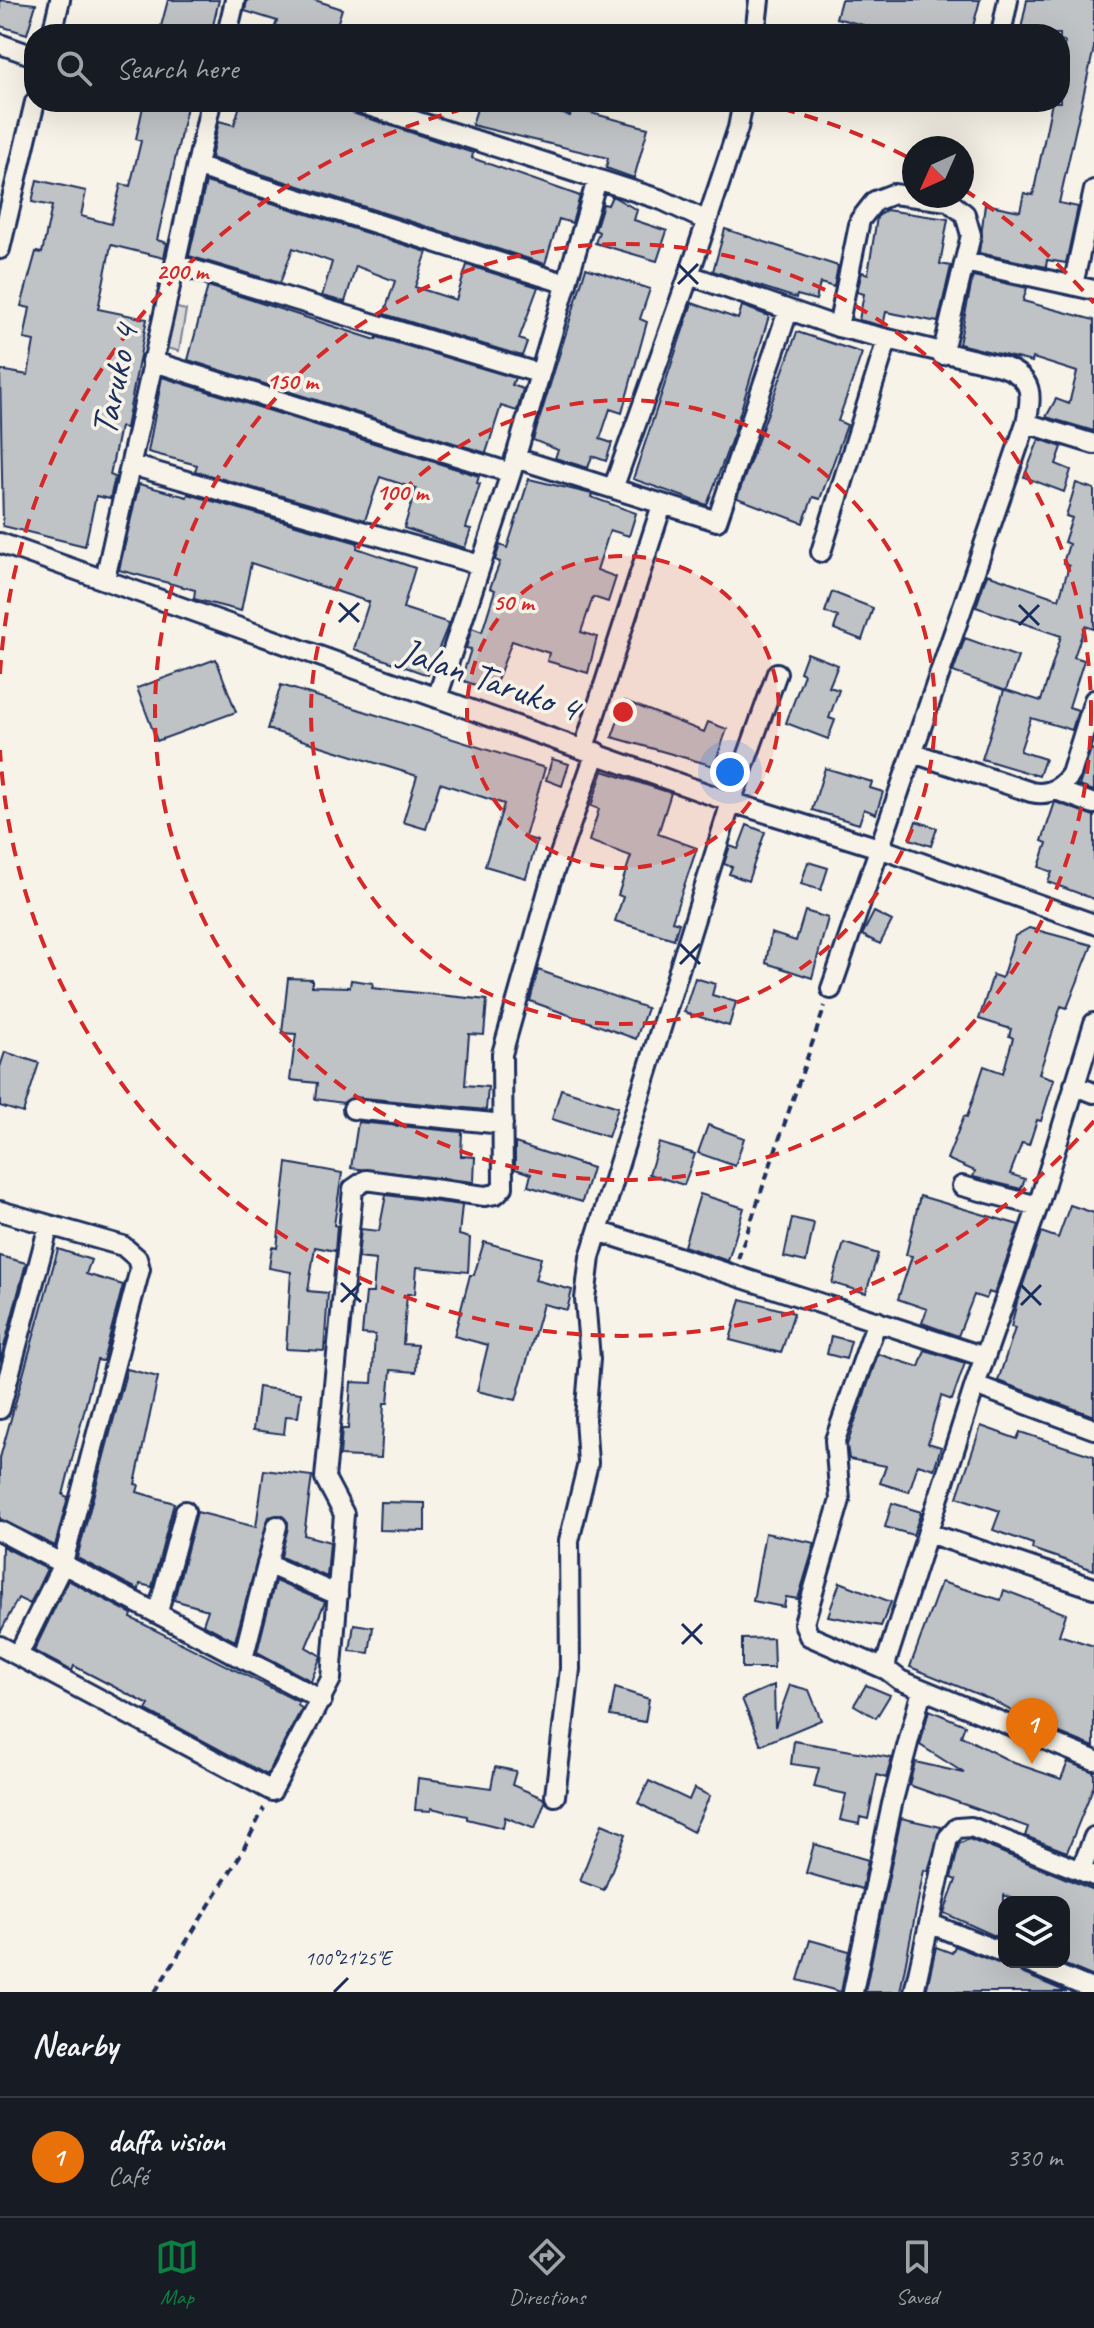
<!DOCTYPE html>
<html lang="en">
<head>
<meta charset="utf-8">
<style>
  :root { --surface:#171b24; --page:#242831; --text:#f1f3f6; --muted:#9ea1a6; --line:#363941; --accent:#0b8043 }
  body { margin:0; font-family:Caveat,sans-serif; background:var(--page); color:var(--text) }
  .controls { position:absolute; right:24px; bottom:24px; display:grid; overflow:hidden; border-radius:16px; box-shadow:0 8px 32px #0002 }
  .controls button { width:72px; height:72px; display:grid; place-items:center; padding:0; border:0; border-bottom:2px solid var(--line); background:var(--surface); color:var(--text); font:40px sans-serif }
  .compass { position:absolute; left:902px; top:136px; width:72px; height:72px; border-radius:50%; background:var(--surface); box-shadow:0 8px 32px #0002; rotate:225deg }
  .you { position:absolute; left:730px; top:772px; width:28px; height:28px; margin:-20px; border:6px solid #fff; border-radius:50%; background:#1a73e8; box-shadow:0 0 0 12px #1a73e833 }
  .badge { display:grid; place-items:center; width:52px; height:52px; border-radius:50%; background:var(--accent); color:#fff; font-size:26px; font-weight:700 }
  .pin { position:absolute; translate:-50% -66px; filter:drop-shadow(0 2px 4px #0008) }
  .pin::after { content:''; position:absolute; top:42px; width:28px; height:24px; background:inherit; clip-path:polygon(0 0,100% 0,50% 100%) }
  .list { margin:0; padding:0; list-style:none }
  h2 { display:flex; justify-content:space-between; align-items:center; height:104px; margin:0; padding:0 32px; font-size:34px }
  h2 small { font-size:26px; font-weight:400; color:var(--muted) }
  .list li { display:grid; grid-template-columns:52px 1fr auto; gap:24px; align-items:center; box-sizing:border-box; height:120px; padding:0 32px; border-top:2px solid var(--line) }
  .list b { display:block; font-size:30px; white-space:nowrap }
  .list p { margin:0; font-size:26px; white-space:nowrap; color:var(--muted) }
  .list em { font-size:26px; font-style:normal; color:var(--muted) }
  .icon { flex:none; width:44px; height:44px; fill:none; stroke:currentColor; stroke-width:2; stroke-linecap:round; stroke-linejoin:round }
  .map { position:relative; flex:none; width:1094px; height:1992px; overflow:hidden }
  .search { position:absolute; background:var(--surface); box-shadow:0 8px 32px #0002; left:24px; right:24px; top:24px; height:88px; display:flex; align-items:center; gap:20px; box-sizing:border-box; padding:0 28px; border-radius:32px; color:var(--muted); font-size:30px }
  .sheet { height:224px; background:var(--surface) }
  nav { display:flex; justify-content:space-around; align-items:center; box-sizing:border-box; height:112px; border-top:2px solid var(--line); background:var(--surface); font-size:22px; color:var(--muted) }
  nav a { display:grid; justify-items:center; gap:4px }
  nav .on { color:var(--accent) }
  .map>svg:first-child { display:block }
  .green { fill:#d7d6d4; stroke:#798299; stroke-width:2 }
  .building { fill:#c0c3c5; stroke:#1b2f5e; stroke-width:2 }
  .lines { fill:none; stroke-linecap:round; stroke-linejoin:round }
  .minor-casing { stroke:#1b2f5e; stroke-width:24 }
  .path { stroke:#1b2f5e; stroke-width:4; stroke-dasharray:8 6; stroke-linecap:butt }
  .minor { stroke:#f7f3e8; stroke-width:18 }
  .ticks { fill:none; stroke:#1b2f5e; stroke-width:3 }
  .ring { fill:none; stroke:#d62828; stroke-width:4; stroke-dasharray:14 10 }
  .labels { text-anchor:middle; stroke-width:7; stroke-linejoin:round; paint-order:stroke }
  .street-label { font-size:38px; fill:#1b2f5e; stroke:#f7f3e8 }
  .ticks-label { font-size:20px; text-anchor:middle; fill:#1b2f5e; stroke:#f7f3e8; stroke-width:7; stroke-linejoin:round; paint-order:stroke }
  .centre { fill:#d62828; stroke:#f7f3e8; stroke-width:4 }
  .ring-label { font-size:24px; text-anchor:middle; font-weight:bold; fill:#d62828; stroke:#f7f3e8; stroke-width:7; stroke-linejoin:round; paint-order:stroke }
</style>
</head>
<body>
<div class="map">
<svg width="1094" height="1992" viewBox="0 0 1094 1992">
  <rect width="100%" height="100%" fill="#f7f3e8"/>
  <filter id="ink" filterUnits="userSpaceOnUse"><feTurbulence type="fractalNoise" baseFrequency=".0125" numOctaves="2"/><feDisplacementMap in="SourceGraphic" scale="16" xChannelSelector="R" yChannelSelector="G"/><feConvolveMatrix kernelMatrix="1 2 1 2 8 2 1 2 1" color-interpolation-filters="sRGB"/></filter>
  <g filter="url(#ink)">
    <path class="green" d="M168 306 186 310 179 351 162 347Z"/>
    <path class="building" d="M0 0 36 4 27 34 0 26Z
      M168 0H219L211 34H159Z
      M247 0H315L342 9 334 34H272L277 21 245 11Z
      M841 0H980L971 34H897L836 18Z
      M1027 0H1094V48L1059 203 1078 207 1066 263 1047 260 1046 267 979 253 985 204 1020 211 1024 193 1033 195 1052 102H1060V64L1065 42 1060 41V34H1020Z
      M144 102H188L157 240 167 243 164 258 111 245 98 309 147 319 126 428 120 427 110 475 115 477 110 499 96 496 85 546 3 526 0 370 28 375 34 341 24 339 30 308 21 306 36 252 42 253 52 206 32 202 37 180 86 191 81 216 111 224 121 184 130 186 141 141 136 139Z
      M241 102H305L321 108 322 102H344L352 113 473 153 472 158 580 196 572 223 559 219 545 264 211 158 219 121 234 125Z
      M479 102H521L570 116 572 108 648 128 634 178 606 168 608 158 472 125Z
      M206 182 427 252 415 287 456 300 467 265 538 287 519 339 527 342 522 356 384 314 395 281 356 266 345 302 322 296 332 262 293 248 280 283 189 256Z
      M612 196 637 210 634 220 667 231 657 261 595 243 599 232 595 230 603 204 608 205Z
      M886 210 948 219 940 264 951 266 938 322 886 312 883 326 859 320 864 294 857 292 862 272 868 274 877 217Z
      M725 229 838 266 834 287 820 283 816 300 797 295 796 298 713 271Z
      M586 268 650 289 640 319 647 322 622 413 610 409 600 439 612 443 606 461 592 456 588 468 555 458 558 450 533 440Z
      M973 276 1027 288 1023 301 1094 320V431L1046 417 1056 399 1069 404 1077 372 1033 358 1032 362 959 344Z
      M208 286 376 340 377 337 515 378 512 385 523 389 517 411 501 406 486 453 188 360Z
      M692 303 738 319 742 306 769 316 734 433 707 505 633 479Z
      M797 332 862 353 838 421 847 425 820 499 813 497 803 523 737 498Z
      M162 377 479 476 477 483 480 484 466 528 471 529 465 548 404 528 416 489 380 477 365 520 195 471 197 465 148 452Z
      M1039 439 1062 447 1056 464 1071 470 1064 492 1024 477Z
      M529 479 592 494 591 497 636 513 629 536 610 530 597 570 616 577 608 602 593 597 581 632 597 637 588 673 547 661 549 653 512 641 493 691 461 680 471 649 466 648 472 628 482 632 495 590 490 588 500 562 495 560 500 545 507 548Z
      M1076 483 1094 489V629L1085 626 1074 657 1084 660 1069 707 1078 710 1072 730 1031 718 1020 751 1045 759 1039 776 982 759 1004 690 953 672 965 638 1018 657 1006 690 1041 701 1061 636 976 607 987 574 1059 599 1069 566 1063 563 1069 544 1064 542 1072 518 1066 516Z
      M139 484 187 497 188 494 358 543 357 548 415 568 403 608 449 623 428 675 354 649 369 602 251 563 241 611 194 599 195 590 119 570Z
      M832 592 873 608 862 640 834 629 838 617 825 612Z
      M807 653 838 665 829 687 839 690 829 718 835 720 828 739 786 723 804 674 800 672Z
      M216 659 236 712 157 741 137 688Z
      M281 685 545 768 525 837 537 841 526 878 485 866 504 804 440 783 426 829 403 822 417 776 267 729Z
      M625 701 704 732 708 722 727 729 714 766 612 737Z
      M1091 749 1094 750V791L1079 786Z
      M552 759 569 764 562 786 546 780Z
      M825 768 872 782 870 788 883 792 876 814 864 809 859 824 812 810Z
      M603 771 671 793 658 834 697 848 672 921 679 923 674 939 615 921 623 897 618 895 631 856 589 841 599 809 591 806Z
      M1055 802 1094 816V899L1048 882 1052 872 1039 867 1047 843 1042 841Z
      M916 821 937 828 931 846 910 839Z
      M747 825 765 832 748 881 729 874 732 867 724 864 730 846 738 849Z
      M808 862 828 868 821 890 801 884Z
      M805 911 828 918 812 978 766 963 771 933 796 941Z
      M874 912 892 921 880 944 862 935Z
      M1029 928 1092 945 1067 1008 1061 1006 1039 1074 1054 1079 1041 1121 1037 1120 1029 1145 1022 1143 1010 1174 1025 1179 1021 1189 973 1177 975 1171 947 1159 964 1116 967 1117 984 1066 1003 1073 1013 1038 1009 1036 1011 1029 979 1019 993 975 1002 978 1015 936Z
      M538 970 647 1008 636 1039 530 1001Z
      M288 978 312 979V986L350 987 351 980 373 983 372 988 487 1000 484 1035 469 1034 465 1085 488 1087 486 1110 354 1097 343 1103 315 1099 317 1083 290 1080 296 1034 282 1033Z
      M695 978 715 984 712 995 736 1002 729 1026 684 1012Z
      M5 1052 39 1063 23 1113 0 1106V1067Z
      M561 1089 618 1107 608 1137 552 1119Z
      M358 1122 462 1132 461 1156 475 1157 474 1182 351 1168Z
      M708 1125 744 1138 735 1166 698 1153Z
      M515 1143 592 1168 582 1202 528 1186 531 1174 515 1169Z
      M659 1143 695 1154 684 1185 649 1174Z
      M287 1163 342 1173 334 1225 337 1226 335 1251 315 1247 308 1291 328 1293 324 1351 286 1349 291 1272 269 1268 272 1247 277 1248Z
      M700 1194 744 1208 728 1261 684 1246Z
      M386 1195 462 1205 459 1235 470 1238 468 1272 417 1267 415 1294H407L403 1344 417 1345 416 1372 391 1370 388 1403H384L381 1458 340 1456 342 1429H348L351 1382 372 1383 375 1335 362 1334 366 1293H373L376 1260 358 1258 361 1229 379 1231Z
      M920 1196 1019 1225 994 1294 989 1292 986 1299 974 1295 958 1336 922 1323 927 1309 898 1299 912 1256 906 1255Z
      M1070 1205 1094 1213V1416L998 1381 1015 1328 1011 1327 1017 1302 1041 1232 1058 1238Z
      M792 1218 814 1223 806 1262 784 1257Z
      M484 1242 541 1258 535 1280 572 1290 567 1310 543 1304 516 1400 477 1391 488 1345 454 1336 470 1275H474Z
      M844 1243 878 1254 866 1293 832 1283Z
      M58 1249 91 1260 86 1274 123 1285 103 1361 97 1360 63 1495 68 1497 55 1546 0 1519V1458Z
      M0 1256 26 1263 0 1362Z
      M741 1299 794 1313 781 1353 730 1340Z
      M831 1336 851 1341 846 1359 827 1354Z
      M925 1350 965 1363 952 1400 941 1396 928 1443 941 1447 934 1469 918 1464 909 1492 880 1483 886 1466 849 1459 847 1445 878 1354 919 1367Z
      M127 1369 158 1377 135 1484 139 1485 137 1492 174 1503 152 1587 140 1584 139 1590 77 1558Z
      M258 1387 301 1393 298 1417 286 1416 284 1434 253 1430Z
      M981 1426 1017 1439 1020 1432 1094 1456V1570L1032 1549 1033 1544 993 1530 1000 1511 957 1497Z
      M264 1470 312 1476 304 1535 330 1542 327 1577 281 1557 288 1522 281 1515 269 1517 235 1641 203 1624 208 1610 174 1600 197 1512 256 1527Z
      M380 1502 425 1503V1531L379 1530Z
      M892 1503 921 1512 913 1535 885 1527Z
      M765 1533 815 1543 798 1599 786 1597 784 1607 753 1601Z
      M2 1546 47 1569 30 1604 18 1598 0 1633Z
      M68 1580 132 1614 131 1618 299 1702 297 1705 302 1708 267 1775 146 1710 149 1705 74 1666 72 1671 34 1651Z
      M275 1581 325 1602 306 1647 321 1656 311 1681 257 1652Z
      M840 1582 891 1602 881 1626 828 1616Z
      M941 1582 1001 1600 1004 1590 1066 1614 1059 1635 1094 1646V1747L1055 1731 1057 1726 1015 1713 992 1700 910 1667Z
      M354 1624 373 1627 369 1653 350 1651Z
      M773 1638 774 1668H742V1639Z
      M774 1685 775 1727 790 1685 809 1690 821 1720 761 1745 742 1699Z
      M866 1685 890 1695 876 1718 854 1705Z
      M615 1688 649 1699 645 1722 610 1716Z
      M929 1710 965 1725 961 1736 1014 1763 1061 1779 1068 1762 1094 1772V1785L1067 1852 1025 1836 1028 1827 909 1785 915 1762 964 1773 920 1745Z
      M794 1741 892 1758 886 1778 877 1775 868 1819 860 1817 859 1824 840 1820 846 1794 814 1787 819 1768 791 1764Z
      M495 1767 516 1771 512 1785 543 1798 545 1802 535 1829 505 1817 503 1828 467 1819V1816L431 1808V1811L415 1810 418 1778 491 1788Z
      M649 1781 689 1800 694 1788 710 1796 693 1832 638 1803Z
      M901 1818 941 1827 928 1871 924 1870 900 1992H865Z
      M602 1824 626 1834 604 1890 580 1881Z
      M969 1839 1094 1890V1977L1058 1962H1064V1902H1021L1004 1895V1940L944 1913 956 1880 951 1878 959 1844Z
      M814 1844 868 1860 862 1889 806 1873Z
      M810 1940 849 1951 841 1992 798 1980Z
      M955 1946 1000 1964 1014 1962 1021 1973 1067 1992H926L936 1947 952 1953Z"/>
    <g class="lines">
      <g class="minor-casing">
        <path id="minor" d="M52 34 60 0
          M227 34 235 0
          M755 34 759 0
          M1001 34 1008 0
          M0 44 34 56
          M356 102 662 200 707 221
          M743 102 738 128 689 275 838 327 1004 367C1034 379 1032 395 1026 423L831 989
          M198 167 567 284
          M0 249 35 102
          M965 262 1094 290
          M175 264 538 373
          M1073 285 1094 190
          M838 327 860 220 875 201 893 194 948 201 965 214 971 235 942 355
          M151 361 511 473
          M1026 423 1094 444
          M515 458 717 521 788 311
          M131 465 480 565
          M614 486 689 275
          M0 543 731 802 879 848 1094 924
          M821 552 887 340
          M105 579 211 102
          M437 698 511 473 597 180
          M584 748 662 505
          M913 753 1031 792C1048 796 1061 789 1071 774L1094 700
          M1056 790 1094 804
          M1094 1023 1038 1206 975 1385 886 1662 887 1670 900 1680 1094 1760
          M1074 1085 1094 1093
          M353 1109 503 1124
          M962 1186 1038 1206
          M0 1211 123 1246 137 1258 140 1269 62 1566 18 1655
          M598 1231 985 1357
          M877 1321 835 1440 840 1500 804 1623 809 1636 887 1670
          M975 1385 1094 1429
          M0 1409 49 1225
          M0 1531 322 1700
          M928 1533 1094 1588
          M267 1564 338 1595
          M158 1612 185 1511
          M0 1646 272 1791 331 1679 344 1514 325 1478 353 1189 366 1180 485 1196 496 1194 503 1187 502 1054 551 880 596 752
          M243 1659 277 1526
          M555 1796 570 1669 569 1541 588 1463 585 1418 590 1359 585 1299 590 1257 731 802 777 673
          M1081 1870 1094 1837
          M931 1924 1004 1953
          M1026 1962 1094 1990
          M853 1992 892 1804 922 1690
          M914 1992 948 1838 957 1828 971 1827 1094 1876"/>
      </g>
      <path class="path" d="M738 1259 825 1006
        M155 1992 241 1854 264 1808"/>
      <use href="#minor" class="minor"/>
    </g>
  </g>
  <path class="ticks" d="M678 264 698 284M678 284 698 264M339 603 359 622M1019 605 1039 625M339 622 359 603M1019 625 1039 605M680 944 700 964M680 964 700 944M341 1283 361 1302M1021 1285 1041 1305M341 1302 361 1283M1021 1305 1041 1285M682 1624 702 1644M682 1644 702 1624M334 1992 348 1978"/>
  <circle cx="623" cy="712" r="156" fill="#d62828" fill-opacity=".12"/>
  <g class="ring">
    <circle cx="623" cy="712" r="156"/>
    <circle cx="623" cy="712" r="312"/>
    <circle cx="623" cy="712" r="468"/>
    <path d="M1094 1121A624 624 0 0 1 0 750M0 674A624 624 0 0 1 488 103M758 103A624 624 0 0 1 911 159M963 189A624 624 0 0 1 1094 303"/>
  </g>
  <g class="labels">
    <g class="street-label">
      <text transform="translate(114 380) rotate(-78)" y="13">Taruko 4</text>
      <text transform="translate(490 679) rotate(19)" y="13">Jalan Taruko 4</text>
    </g>
  </g>
  <g class="ticks-label">
    <text x="348" y="1965">100°21'25"E</text>
  </g>
  <circle cx="623" cy="712" r="12" class="centre"/>
  <g class="ring-label">
    <text x="182" y="279">200 m</text>
    <text x="292" y="389">150 m</text>
    <text x="402" y="500">100 m</text>
    <text x="513" y="610">50 m</text>
  </g>
</svg>
<div class="controls">
<button><svg class="icon" aria-label="layers" viewBox="0 0 24 24"><path d="M12 4l9 5-9 5-9-5zM3 14l9 5 9-5"/></svg></button>
</div>
<svg class="compass" viewBox="-18 -18 36 36"><path d="M0-13l5 13h-10z" fill="#e53935"/><path d="M0 13l5-13h-10z" fill="#9ea1a6"/></svg>
<div class="you"></div>
<div class="pin badge" style="left:1032px;top:1764px;background:#e8710a">1</div>
<div class="search"><svg class="icon" aria-label="search" viewBox="0 0 24 24"><circle cx="10" cy="10" r="6"/><path d="M15 15l6 6"/></svg>Search here</div>
</div>
<section class="sheet">
<h2>Nearby<small></small></h2>
<ul class="list">
<li><span class="badge" style="background:#e8710a">1</span><div><b>daffa vision</b><p>Café</p></div><em>330 m</em></li>
</ul>
</section>
<nav>
<a class="on"><svg class="icon" aria-label="map" viewBox="0 0 24 24"><path d="M3 6l6-2 6 2 6-2v14l-6 2-6-2-6 2zM9 4v14M15 6v14"/></svg>Map</a>
<a><svg class="icon" aria-label="directions" viewBox="0 0 24 24"><path d="M12 3l9 9-9 9-9-9zM9 14v-3h6M13 9l2 2-2 2"/></svg>Directions</a>
<a><svg class="icon" aria-label="saved" viewBox="0 0 24 24"><path d="M7 4h10v16l-5-4-5 4z"/></svg>Saved</a>
</nav>
</body>
</html>
